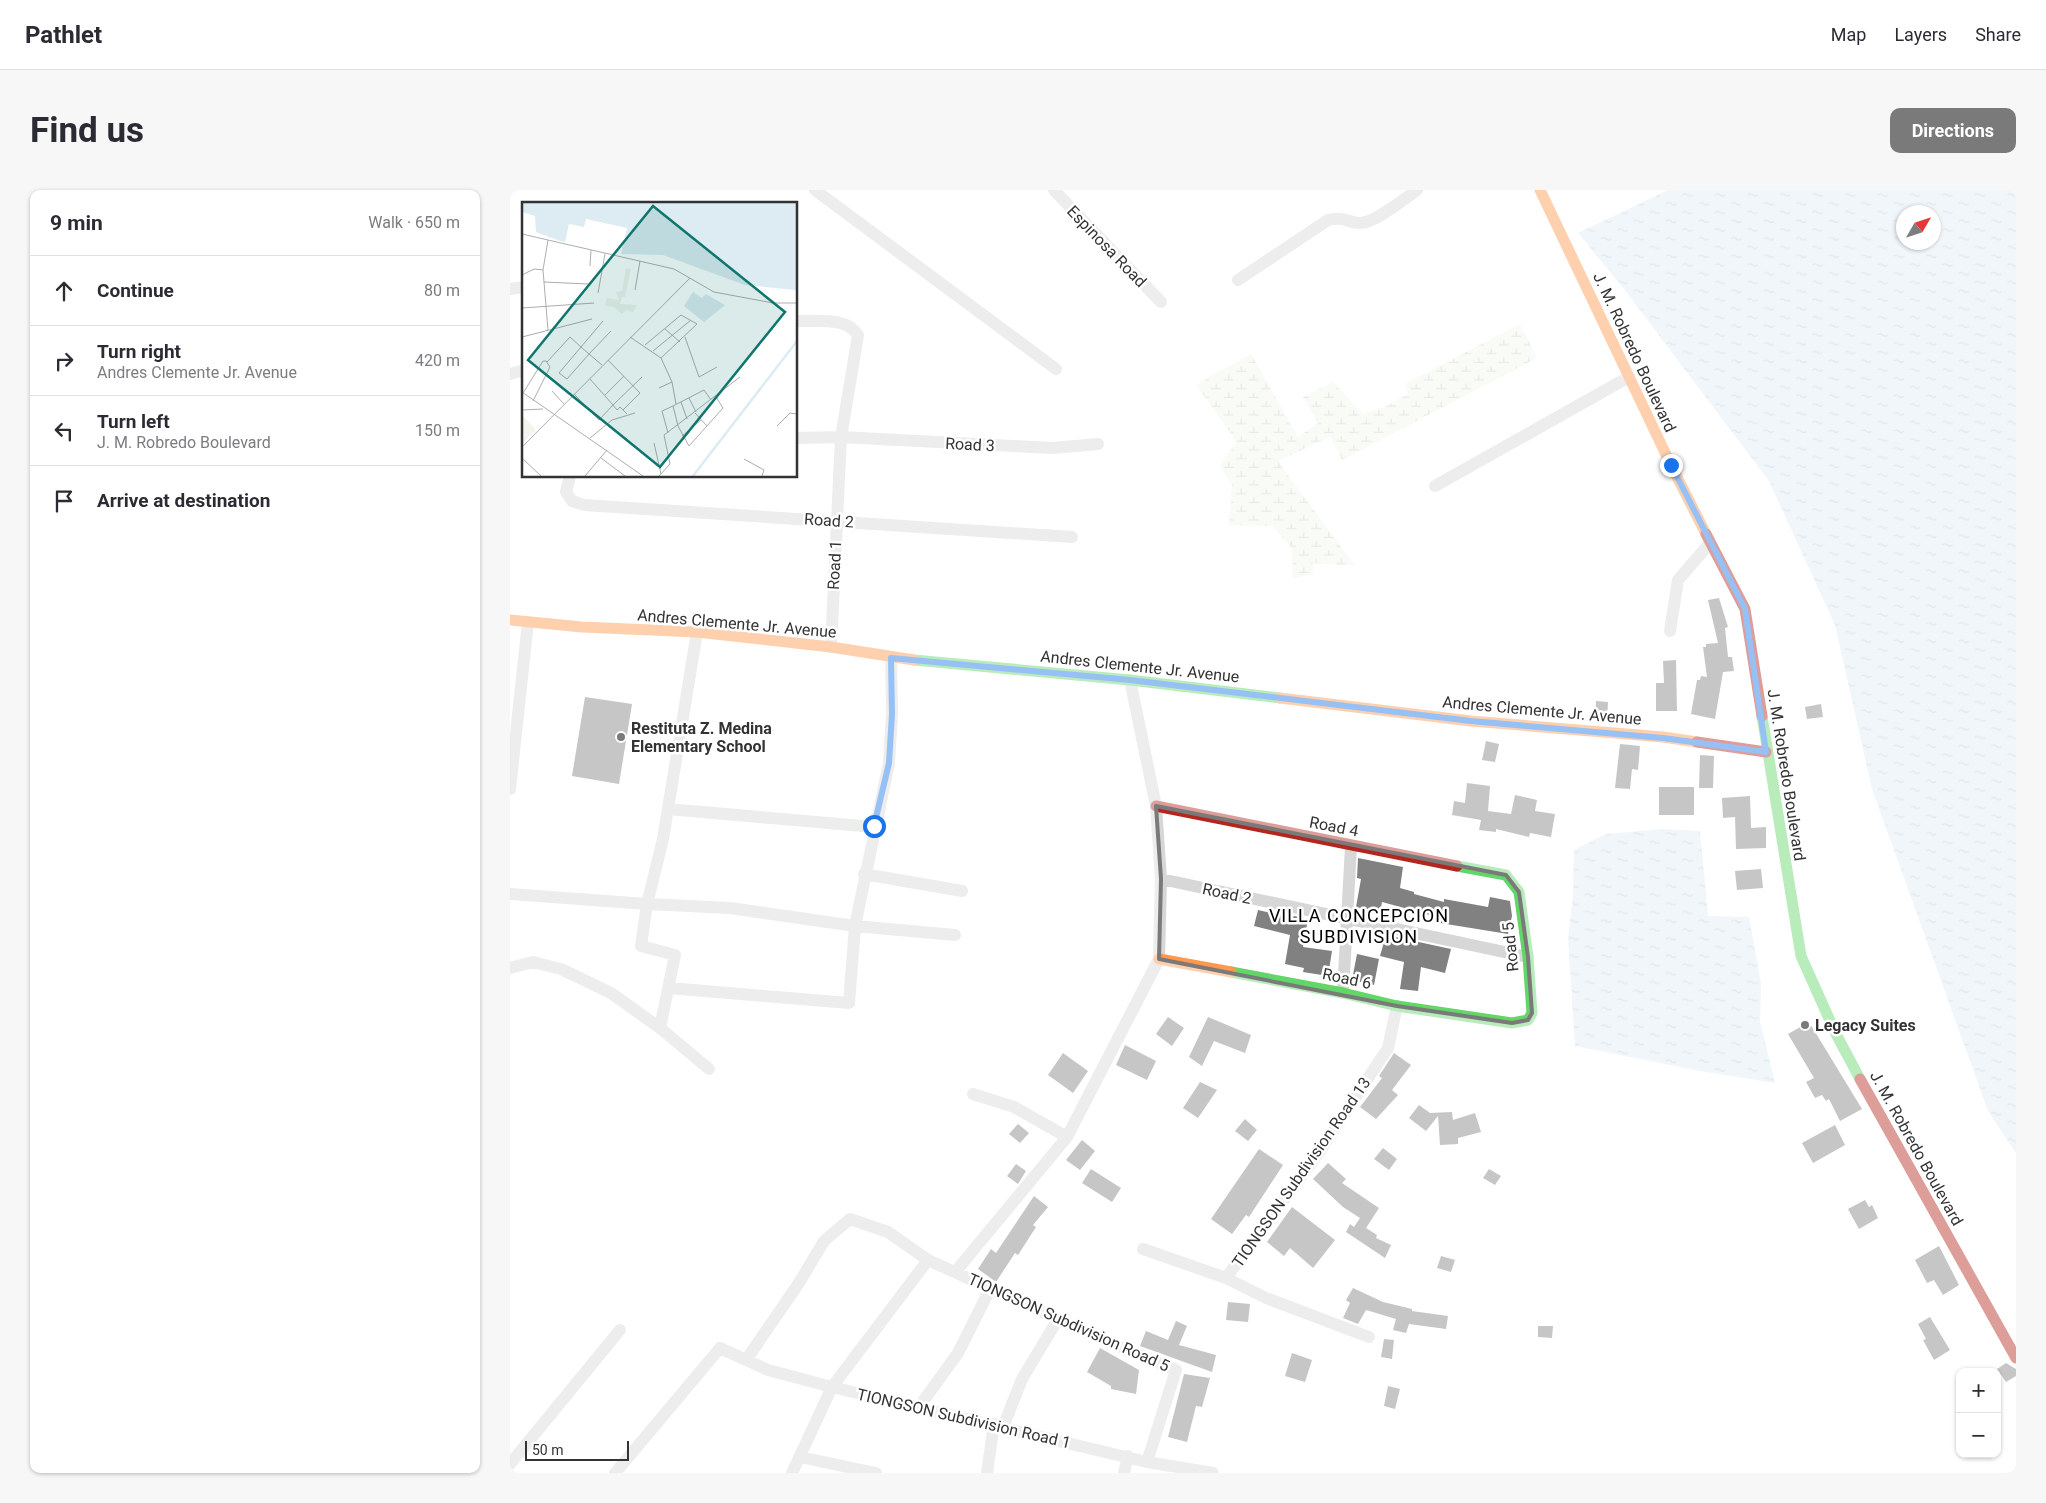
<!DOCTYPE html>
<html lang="en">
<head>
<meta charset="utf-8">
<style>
  :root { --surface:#fff; --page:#f7f7f7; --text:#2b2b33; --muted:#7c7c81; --line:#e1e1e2; --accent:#7a7a7a }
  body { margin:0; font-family:Roboto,sans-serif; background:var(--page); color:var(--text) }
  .controls { position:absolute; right:15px; bottom:15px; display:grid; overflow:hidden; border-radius:10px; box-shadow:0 1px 4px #0004 }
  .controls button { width:45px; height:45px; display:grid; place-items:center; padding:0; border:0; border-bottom:1px solid var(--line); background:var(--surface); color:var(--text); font:25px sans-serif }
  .compass { position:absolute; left:1386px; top:15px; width:45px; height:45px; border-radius:50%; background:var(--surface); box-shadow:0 1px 4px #0004; rotate:51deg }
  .scale { position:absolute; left:15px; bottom:12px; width:104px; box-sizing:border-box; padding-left:5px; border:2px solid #333; border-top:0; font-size:14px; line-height:18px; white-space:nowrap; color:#333; -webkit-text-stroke:4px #fff; paint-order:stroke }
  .stop { position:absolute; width:15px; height:15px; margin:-11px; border:4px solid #1a73e8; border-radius:50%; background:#fff }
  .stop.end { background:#1a73e8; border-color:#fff; box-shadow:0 1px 5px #0008 }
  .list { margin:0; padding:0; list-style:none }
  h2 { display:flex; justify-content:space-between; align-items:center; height:65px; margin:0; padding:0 20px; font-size:21px }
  h2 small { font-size:16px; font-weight:400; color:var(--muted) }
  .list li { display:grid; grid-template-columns:32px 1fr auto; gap:15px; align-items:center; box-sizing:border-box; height:70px; padding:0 20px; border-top:1px solid var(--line) }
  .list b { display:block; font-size:19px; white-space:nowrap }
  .list p { margin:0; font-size:16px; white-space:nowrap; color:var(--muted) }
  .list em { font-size:16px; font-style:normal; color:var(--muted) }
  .icon { flex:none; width:28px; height:28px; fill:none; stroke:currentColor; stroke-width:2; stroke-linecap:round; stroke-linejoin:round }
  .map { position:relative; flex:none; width:1506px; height:1283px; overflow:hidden; border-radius:10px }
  header { display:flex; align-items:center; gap:30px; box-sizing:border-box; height:70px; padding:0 25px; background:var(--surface); border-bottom:1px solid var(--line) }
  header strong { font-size:24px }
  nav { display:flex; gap:28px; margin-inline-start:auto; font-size:18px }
  .intro { display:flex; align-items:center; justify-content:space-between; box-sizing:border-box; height:120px; padding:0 30px }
  h1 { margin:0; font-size:35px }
  .button { padding:12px 22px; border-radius:10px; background:var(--accent); color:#fff; font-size:18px; font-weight:700 }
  main { display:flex; gap:30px; padding:0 30px }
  aside { flex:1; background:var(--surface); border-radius:10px; box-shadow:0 1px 4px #0004 }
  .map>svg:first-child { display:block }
  .wetland { fill:url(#wetland-marsh) }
  .water { fill:url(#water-ripples); fill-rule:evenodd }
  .building { fill:#818181 }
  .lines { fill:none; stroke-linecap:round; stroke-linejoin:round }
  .street { stroke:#d7d7d7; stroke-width:12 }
  .fast { stroke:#63d668; stroke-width:11 }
  .slow { stroke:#ff974d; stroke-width:11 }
  .jam { stroke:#b3261e; stroke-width:11 }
  .route { stroke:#1a73e8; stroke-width:6 }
  .marked { fill:none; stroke:#7a7a7a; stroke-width:4; stroke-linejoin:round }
  .poi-dot { fill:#7a7a7a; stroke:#fff; stroke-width:2 }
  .labels { text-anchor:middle; stroke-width:5; stroke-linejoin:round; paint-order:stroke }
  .street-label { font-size:16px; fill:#333; stroke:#fff }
  .poi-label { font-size:16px; font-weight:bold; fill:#333; stroke:#fff; text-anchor:start }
  .neighbourhood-label { font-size:18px; letter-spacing:1px; fill:#000; stroke:#fff }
  .inset-river { fill:none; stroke:#ddebf3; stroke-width:2.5 }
  .inset-road { fill:none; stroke:#adadad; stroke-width:1 }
  .view { fill:#0f766e; fill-opacity:0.15; stroke:#0f766e; stroke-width:2.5 }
  .inset-edge { fill:none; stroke:#333; stroke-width:2.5 }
</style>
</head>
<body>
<header>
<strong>Pathlet</strong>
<nav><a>Map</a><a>Layers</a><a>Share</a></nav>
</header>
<div class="intro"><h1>Find us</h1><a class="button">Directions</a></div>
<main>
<aside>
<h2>9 min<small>Walk · 650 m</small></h2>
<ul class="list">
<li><svg class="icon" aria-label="ahead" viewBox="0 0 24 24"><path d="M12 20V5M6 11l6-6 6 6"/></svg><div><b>Continue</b></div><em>80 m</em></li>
<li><svg class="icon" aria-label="right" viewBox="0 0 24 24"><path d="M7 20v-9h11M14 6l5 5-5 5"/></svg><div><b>Turn right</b><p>Andres Clemente Jr. Avenue</p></div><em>420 m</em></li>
<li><svg class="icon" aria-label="left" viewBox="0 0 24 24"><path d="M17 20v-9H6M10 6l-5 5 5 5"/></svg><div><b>Turn left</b><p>J. M. Robredo Boulevard</p></div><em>150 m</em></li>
<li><svg class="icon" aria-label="arrive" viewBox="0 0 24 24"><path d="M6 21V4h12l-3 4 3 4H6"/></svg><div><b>Arrive at destination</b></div></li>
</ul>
</aside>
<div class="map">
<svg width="1506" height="1283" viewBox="0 0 1506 1283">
  <defs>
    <pattern id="wetland-marsh" width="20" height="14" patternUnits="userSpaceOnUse" patternTransform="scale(1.25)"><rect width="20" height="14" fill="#f1f5ed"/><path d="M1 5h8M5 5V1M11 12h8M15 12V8" fill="none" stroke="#cfd2cc"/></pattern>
    <pattern id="water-ripples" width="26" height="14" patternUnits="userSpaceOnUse" patternTransform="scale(1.25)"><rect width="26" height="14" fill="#ddebf3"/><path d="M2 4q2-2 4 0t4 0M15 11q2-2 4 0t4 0" fill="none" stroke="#becad1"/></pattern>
  </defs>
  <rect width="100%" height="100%" fill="#fff"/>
  <path class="wetland" d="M1010 134 1027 168 832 270 820 247 768 271 845 376 803 373V385L783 388 782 359 763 336 719 335 722 294 709 276 727 252 686 195 741 164 788 247 808 233 793 207 823 192 853 224 877 216 898 204 895 194Z"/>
  <path class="water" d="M1158 0H1506V963L1478 921 1362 599 1325 435 1259 291 1114 99 1068 43ZM1394 22H1424V52H1394Z
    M1153 639 1190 641 1198 726 1239 727 1251 793 1250 831 1265 893 1190 881 1065 856 1058 748 1063 706 1064 660 1096 644Z"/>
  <path class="building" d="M1209 408 1218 437 1215 438 1218 467H1222L1224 481 1213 482 1205 529 1181 524 1187 490H1190L1191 486 1197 487 1193 457H1196V454L1208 453 1198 410Z
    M1166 470 1167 521H1146V493H1154L1153 471Z
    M75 507 122 514 109 594 62 586Z
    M1086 511 1098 512 1097 530 1085 529Z
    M1311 514 1313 527 1297 529 1295 517Z
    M976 551 989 554 985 572 972 570Z
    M1110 554 1130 556 1128 580 1122 579 1120 599 1105 598Z
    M1190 565 1204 566 1203 598H1189Z
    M957 593 980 596 978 621 1001 624 1005 605 1027 610 1025 621 1045 624 1041 647 1020 643 1019 647 986 639V642L969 640 971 630 942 625 944 611 955 613Z
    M1149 597H1184V625H1149Z
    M1240 606 1241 638 1256 637V658L1226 659 1225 627 1213 628 1212 608Z
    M848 668 893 677 890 698 904 702V704L934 712V709L978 717 980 707 1000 711 1002 726 998 744 930 733 931 728 872 712 870 722 846 717 851 689 847 688Z
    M1251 679 1253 698 1227 700 1225 681Z
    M748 720 783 728 784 726 798 729 793 757 822 761 818 786 793 782 794 778 775 774 780 745 744 736Z
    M876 745 941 759 935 783 911 777 908 801 890 799 894 772 870 766Z
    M847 764 869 769 864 795 842 790Z
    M658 827 674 838 662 856 646 844Z
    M698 827 741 845 735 863 704 851 692 876 679 867Z
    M1299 832 1352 919 1330 931 1319 909 1316 911 1312 905 1305 908 1296 892 1304 888 1278 844Z
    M615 855 646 871 637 890 606 875Z
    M553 863 578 881 563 903 538 885Z
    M884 863 901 875 882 900 888 905 866 929 850 917 872 888 869 886Z
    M690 892 707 900 688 928 673 918Z
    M909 915 920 923 942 922 943 930 965 923 971 942 948 948V954L930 955 928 926 916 941 899 928Z
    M735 929 747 940 738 951 725 941Z
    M508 934 519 943 510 953 499 944Z
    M1325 935 1335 955 1303 973 1292 953Z
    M572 950 585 961 570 980 556 970Z
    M873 958 887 969 879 980 864 969Z
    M749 959 773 975 739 1027 736 1025 722 1044 701 1029Z
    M818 973 836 989 832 993 869 1018 856 1038 867 1045 866 1048 881 1055 875 1068 836 1042 840 1034 844 1037 850 1028 833 1017 803 989Z
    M506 974 516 981 508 994 497 986Z
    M581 979 611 998 602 1012 572 993Z
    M979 979 991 986 985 995 973 988Z
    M524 1006 538 1017 523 1035 526 1037 508 1065 505 1063 486 1092 468 1079 481 1059 486 1063Z
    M1355 1010 1359 1017 1362 1015 1368 1028 1349 1039 1338 1019Z
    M782 1017 825 1050 803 1078 780 1058 774 1066 757 1052Z
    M1429 1056 1449 1095 1433 1105 1424 1090 1417 1093 1405 1070Z
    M931 1066 945 1070 941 1082 927 1078Z
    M843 1098 873 1112 902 1119V1121L938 1126 936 1139 899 1134 896 1143 883 1140 886 1129 856 1120 848 1134 833 1128 840 1113 836 1110Z
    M718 1112 740 1114 738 1132 716 1130Z
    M1420 1127 1440 1160 1424 1170 1413 1150 1416 1149 1408 1134Z
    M666 1131 677 1136 669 1155 706 1165 702 1182 630 1156 636 1141 658 1150Z
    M1028 1136H1043L1042 1148 1028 1147Z
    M874 1149 884 1150 882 1169 871 1167Z
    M590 1158 629 1180 626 1204 601 1199V1196L577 1182Z
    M782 1163 802 1170 795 1192 775 1186Z
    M1496 1173 1506 1179V1186L1496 1192 1487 1179Z
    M674 1184 700 1188 692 1217 686 1216 677 1252 658 1247Z
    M878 1196 890 1199 885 1219 874 1216Z"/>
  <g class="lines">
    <path class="street" d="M305 0 546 179
      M544 0 651 112
      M728 90 818 30C836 26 835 32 849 33 864 34 894 9 907 0
      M0 99 14 97
      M286 131C307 132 336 126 348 145L331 247 542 258 588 254
      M0 184 14 180
      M286 248 331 247 321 457
      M60 286 56 302 62 311 74 315 562 347
      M925 296 1119 187
      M1160 441 1168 390 1200 353
      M187 442 153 649 137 714 220 718 345 736 445 745
      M0 599 18 432
      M158 619 364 637
      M354 684 452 701
      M651 689 1018 767
      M0 704 137 714 131 756 165 765 150 838
      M0 778 23 772 51 779 101 803 150 838 199 879
      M159 798 339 813 345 736 379 573 382 524 381 468
      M833 803 841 656
      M557 947 649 769 651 689 646 616 620 490
      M633 1059 716 1088
      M418 1070 605 1155 666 1180 637 1272
      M446 1081 557 947 504 917 463 904
      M859 1147 756 1108 716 1088 810 961 878 858 887 816
      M236 1170 289 1093 314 1051 340 1029 378 1042 418 1070 322 1197 282 1283
      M409 1217 448 1163 480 1099
      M493 1237 512 1189 548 1129
      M290 1267 366 1283
      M0 1274 110 1140
      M105 1283 210 1158 258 1180 322 1197 637 1272 703 1283
      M477 1283 484 1234
      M614 1283 618 1266"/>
    <path class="fast" d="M404 470 620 490 770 508
      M1252 526 1291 766 1326 844 1350 889
      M721 782 833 803 887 816 1002 833 1018 830 1022 823 1018 767 1009 702 996 685 947 676"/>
    <path class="slow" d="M1030 0 1161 275 1196 344
      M0 430 72 437 187 442 321 457 404 470
      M770 508 961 531 1153 547 1187 552
      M649 769 721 782"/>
    <path class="jam" d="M1196 344 1235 419 1252 526
      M1187 552 1256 562
      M646 616 947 676
      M1350 889 1506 1168"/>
  </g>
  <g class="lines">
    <path class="route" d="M364 636 379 573 382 524 381 468 620 490 961 531 1153 548 1256 562 1235 419 1161 275"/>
  </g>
  <path d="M0 0H1506V1283H0ZM646 616 996 685 1009 702 1018 767 1022 823 1018 830 1002 833 887 816 649 769 651 689Z" fill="#fff" fill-opacity=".55" fill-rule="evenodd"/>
  <path class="marked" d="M646 616 996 685 1009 702 1018 767 1022 823 1018 830 1002 833 887 816 649 769 651 689Z"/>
  <g class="poi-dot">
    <circle cx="111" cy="547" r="5"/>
    <circle cx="1295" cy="835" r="5"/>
  </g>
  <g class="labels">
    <g class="street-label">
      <text transform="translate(597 56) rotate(46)" y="6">Espinosa Road</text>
      <text transform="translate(1125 162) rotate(65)" y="6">J. M. Robredo Boulevard</text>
      <text transform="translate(460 254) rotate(3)" y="6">Road 3</text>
      <text transform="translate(319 330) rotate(4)" y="6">Road 2</text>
      <text transform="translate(324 375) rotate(-87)" y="6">Road 1</text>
      <text transform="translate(227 433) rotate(5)" y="6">Andres Clemente Jr. Avenue</text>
      <text transform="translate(630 476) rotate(6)" y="6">Andres Clemente Jr. Avenue</text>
      <text transform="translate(1032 520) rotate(5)" y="6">Andres Clemente Jr. Avenue</text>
      <text transform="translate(1277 585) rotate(81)" y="6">J. M. Robredo Boulevard</text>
      <text transform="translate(824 636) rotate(11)" y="6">Road 4</text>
      <text transform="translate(717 703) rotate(12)" y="6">Road 2</text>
      <text transform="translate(1000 757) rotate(-96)" y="6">Road 5</text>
      <text transform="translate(837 788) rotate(12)" y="6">Road 6</text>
      <text transform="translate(1407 958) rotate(61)" y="6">J. M. Robredo Boulevard</text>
      <text transform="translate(791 982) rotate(-55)" y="6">TIONGSON Subdivision Road 13</text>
      <text transform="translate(559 1132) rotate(24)" y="6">TIONGSON Subdivision Road 5</text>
      <text transform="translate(454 1228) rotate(13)" y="6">TIONGSON Subdivision Road 1</text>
    </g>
    <g class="poi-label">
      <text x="121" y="544">Restituta Z. Medina<tspan x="121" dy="18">Elementary School</tspan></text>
      <text x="1305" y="841">Legacy Suites</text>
    </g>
    <g class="neighbourhood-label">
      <text x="849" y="732">VILLA CONCEPCION<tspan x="849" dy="21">SUBDIVISION</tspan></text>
    </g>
  </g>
  <g transform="translate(12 12)">
    <rect width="275" height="275" fill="#fff"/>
    <path d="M0 213 14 228 0 242Z" fill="#f1f5ed"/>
    <path d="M104 66 109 67 103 95H100L98 102 115 103 111 110 104 108 100 112 92 105 83 104 85 96 97 98 94 90 100 89Z" fill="#f1f5ed"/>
    <path d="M0 1H275L274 88 223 83 141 53 99 52 105 26 64 17 62 25 47 22 43 40 38 39 14 30 13 14 0 10ZM171 90 180 96 184 92 203 103 182 120 162 104Z" fill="#ddebf3"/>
    <path class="inset-river" d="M171 274 275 139"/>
    <path class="inset-road" d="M0 32 152 67 192 90 251 101H275M68 64 69 48M0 73 12 67 21 68M22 80 66 82M113 88 118 59M76 91 83 52M0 106 72 101M143 127 158 140M26 128 21 68 26 38M0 135 70 117M108 135 139 156 150 180M163 135 177 175 195 165M123 143 159 113 175 122 139 156M131 149 169 118M86 158 118 191 101 208M25 160 48 135 59 145 81 119M80 163 67 152 59 145 37 171 45 177 67 152 89 129M68 177 91 203 120 175M137 186 150 180 154 202M30 189 42 202M0 190 121 274M1 191 21 159H24L28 165 11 199M52 192 77 218 91 203 95 208 98 205 105 212M83 193 102 174M167 196 174 210M159 200 165 217M151 204 182 188 189 198M0 208 21 207M173 211 185 224M255 224 268 211 275 212M146 231 140 209 151 204 156 224 167 244 201 206 194 195M160 234 179 218M68 236 90 218 113 211M132 241 139 272M0 245 168 76M0 256 19 274M79 256 103 274M222 257 242 268 240 274M63 274 85 248M137 274 148 262 142 233 218 175"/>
    <path class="view" d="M131 4 263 110 138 265 6 158Z"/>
    <rect width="275" height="275" class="inset-edge"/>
  </g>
</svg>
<div class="controls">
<button>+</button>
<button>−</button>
</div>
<svg class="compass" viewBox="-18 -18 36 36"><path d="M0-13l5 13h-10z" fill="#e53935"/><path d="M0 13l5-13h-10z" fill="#7c7c81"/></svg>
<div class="scale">50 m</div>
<div class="stop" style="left:364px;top:636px"></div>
<div class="stop end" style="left:1161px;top:275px"></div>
</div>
</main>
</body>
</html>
